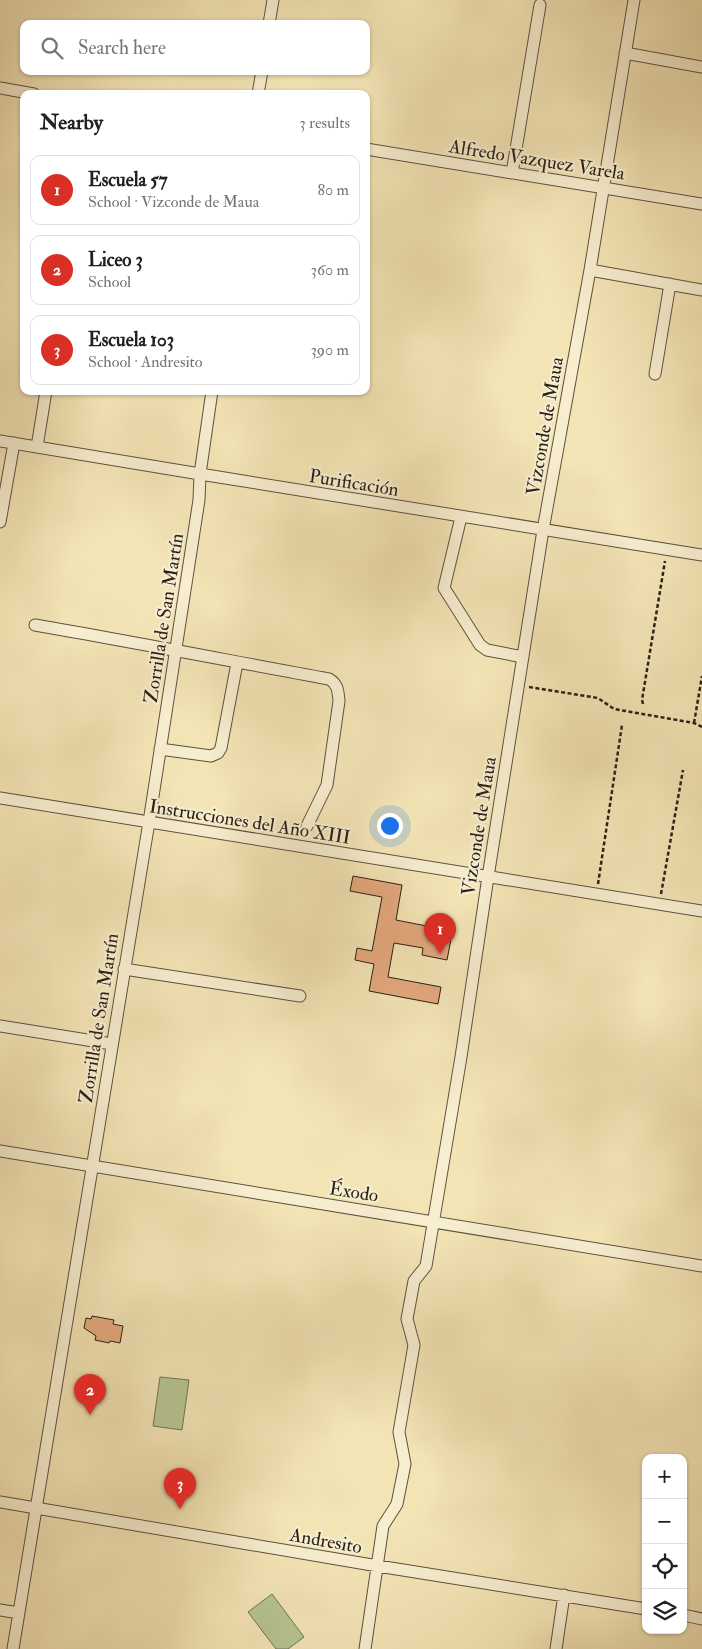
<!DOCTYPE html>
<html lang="en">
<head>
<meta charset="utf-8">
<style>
  :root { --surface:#fff; --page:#f2f2f2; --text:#202124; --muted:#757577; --line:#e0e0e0; --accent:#d93025 }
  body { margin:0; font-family:"IM FELL Double Pica",serif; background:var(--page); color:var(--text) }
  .controls { position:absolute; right:15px; bottom:15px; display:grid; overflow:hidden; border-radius:10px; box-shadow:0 1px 4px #0004 }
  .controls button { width:45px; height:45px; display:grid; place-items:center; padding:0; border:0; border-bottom:1px solid var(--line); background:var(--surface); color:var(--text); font:25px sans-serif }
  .you { position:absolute; left:389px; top:825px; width:18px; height:18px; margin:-12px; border:4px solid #fff; border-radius:50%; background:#1a73e8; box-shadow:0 0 0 8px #1a73e833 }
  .badge { display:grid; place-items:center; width:32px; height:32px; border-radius:50%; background:var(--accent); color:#fff; font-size:16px; font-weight:700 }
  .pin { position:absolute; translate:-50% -41px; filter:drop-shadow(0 1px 2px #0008) }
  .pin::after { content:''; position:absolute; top:26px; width:18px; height:15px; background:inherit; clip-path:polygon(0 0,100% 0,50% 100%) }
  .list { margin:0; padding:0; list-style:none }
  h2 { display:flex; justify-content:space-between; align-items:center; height:65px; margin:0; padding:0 20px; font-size:21px }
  h2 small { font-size:16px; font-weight:400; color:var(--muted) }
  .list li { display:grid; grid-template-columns:32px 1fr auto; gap:15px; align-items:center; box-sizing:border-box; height:70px; margin:0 10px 10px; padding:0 10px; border:1px solid var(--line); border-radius:10px }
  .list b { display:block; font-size:19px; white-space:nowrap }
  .list p { margin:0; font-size:16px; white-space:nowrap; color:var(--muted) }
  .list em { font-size:16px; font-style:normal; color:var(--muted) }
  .icon { flex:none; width:28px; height:28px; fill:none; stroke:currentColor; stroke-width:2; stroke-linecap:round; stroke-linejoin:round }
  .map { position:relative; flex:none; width:702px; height:1649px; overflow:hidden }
  .search { position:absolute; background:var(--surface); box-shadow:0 1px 4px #0004; left:20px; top:20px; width:350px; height:55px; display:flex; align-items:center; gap:12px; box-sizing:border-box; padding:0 18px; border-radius:10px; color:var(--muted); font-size:19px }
  .panel { position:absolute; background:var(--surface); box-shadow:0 1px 4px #0004; left:20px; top:90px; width:350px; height:305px; border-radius:10px }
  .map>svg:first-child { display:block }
  .green { fill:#b6c591; stroke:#707354 }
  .building { fill:#e4a87e; stroke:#292117 }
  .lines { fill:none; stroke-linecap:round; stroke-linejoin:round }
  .minor-casing { stroke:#5c523e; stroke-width:13 }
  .path { stroke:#292117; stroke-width:2.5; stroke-dasharray:4 2.5; stroke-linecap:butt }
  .minor { stroke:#f7edcf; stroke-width:11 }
  .labels { text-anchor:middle; stroke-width:4.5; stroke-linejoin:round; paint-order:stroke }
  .street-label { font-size:19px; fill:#292117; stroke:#f7edcf }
</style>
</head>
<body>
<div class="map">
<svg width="702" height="1649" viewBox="0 0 702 1649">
  <rect width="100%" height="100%" fill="#f3e4b5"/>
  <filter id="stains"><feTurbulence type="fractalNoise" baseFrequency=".004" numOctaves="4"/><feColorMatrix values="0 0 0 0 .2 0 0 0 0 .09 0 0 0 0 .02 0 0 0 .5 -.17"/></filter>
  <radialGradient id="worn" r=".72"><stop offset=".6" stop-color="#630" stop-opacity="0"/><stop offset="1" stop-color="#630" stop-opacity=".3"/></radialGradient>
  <path class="green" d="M160 1377 189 1380 182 1430 153 1426Z
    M272 1594 304 1637 288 1649H276L248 1612Z"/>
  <path class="building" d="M353 876 402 885 396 920 442 929 440 937 451 939 447 960 422 955 423 948 394 943 388 977 441 987 438 1004 369 991 374 964 355 960 357 948 372 951 382 897 350 891Z
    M92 1316 114 1320 113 1324 123 1326 120 1343 110 1341 109 1343 95 1340 96 1336 84 1328 86 1318 91 1319Z"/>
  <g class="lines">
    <g class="minor-casing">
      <path id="minor" d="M269 24 273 0
        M625 53 702 67
        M0 88 34 94
        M258 94 262 71
        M366 149 702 204
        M512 173 540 5
        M590 270 702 290
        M655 374 670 284
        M0 441 200 474 702 555
        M37 447 46 391
        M461 517 444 588 480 645 487 650 523 657
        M0 522 14 443
        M35 625C133 642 231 661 329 679 338 684 338 691 339 701L327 785 307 826
        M160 749 211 756 218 753 221 748 237 663
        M0 798 702 911
        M124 969 300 996
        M0 1026 112 1044
        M0 1151 702 1266
        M0 1502 378 1566 646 1609
        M0 1610 19 1613
        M683 1615 702 1619
        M13 1649 149 822 199 500 200 474 212 391
        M365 1649 383 1526 397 1504 405 1464 399 1432 414 1345 407 1319 414 1281 426 1266 461 1057 488 877 543 530 590 270 634 0
        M556 1649 564 1595"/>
    </g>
    <path class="path" d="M529 687 598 698 614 709 694 723 702 727
      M643 704 642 700 665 561
      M694 723 702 676
      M598 884 622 725
      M661 894 683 770"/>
    <use href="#minor" class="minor"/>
  </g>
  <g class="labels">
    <g class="street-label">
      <text transform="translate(537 159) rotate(9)" y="7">Alfredo Vazquez Varela</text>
      <text transform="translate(544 426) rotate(-80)" y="7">Vizconde de Maua</text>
      <text transform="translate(354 482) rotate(9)" y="7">Purificación</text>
      <text transform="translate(163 618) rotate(-81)" y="7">Zorrilla de San Martín</text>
      <text transform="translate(250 821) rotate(9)" y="7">Instrucciones del Año XIII</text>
      <text transform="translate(478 826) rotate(-81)" y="7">Vizconde de Maua</text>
      <text transform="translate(98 1018) rotate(-81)" y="7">Zorrilla de San Martín</text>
      <text transform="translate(354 1191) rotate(9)" y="7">Éxodo</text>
      <text transform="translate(326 1540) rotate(10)" y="7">Andresito</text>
    </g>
  </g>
  <rect width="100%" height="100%" filter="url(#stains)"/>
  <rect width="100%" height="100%" fill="url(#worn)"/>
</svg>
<div class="controls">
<button>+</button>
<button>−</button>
<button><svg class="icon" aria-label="locate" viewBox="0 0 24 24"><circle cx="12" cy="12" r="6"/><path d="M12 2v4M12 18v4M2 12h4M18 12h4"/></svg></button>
<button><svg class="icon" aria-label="layers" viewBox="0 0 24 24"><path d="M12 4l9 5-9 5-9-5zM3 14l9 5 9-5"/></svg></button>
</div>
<div class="you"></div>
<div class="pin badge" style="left:440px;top:954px">1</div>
<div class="pin badge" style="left:90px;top:1415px">2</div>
<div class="pin badge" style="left:180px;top:1509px">3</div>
<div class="search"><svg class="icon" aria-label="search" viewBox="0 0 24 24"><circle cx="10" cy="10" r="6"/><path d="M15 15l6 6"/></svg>Search here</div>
<section class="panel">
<h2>Nearby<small>3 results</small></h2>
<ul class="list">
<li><span class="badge">1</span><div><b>Escuela 57</b><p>School · Vizconde de Maua</p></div><em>80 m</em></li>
<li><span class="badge">2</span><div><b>Liceo 3</b><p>School</p></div><em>360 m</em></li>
<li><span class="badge">3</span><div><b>Escuela 103</b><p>School · Andresito</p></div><em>390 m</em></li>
</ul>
</section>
</div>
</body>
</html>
